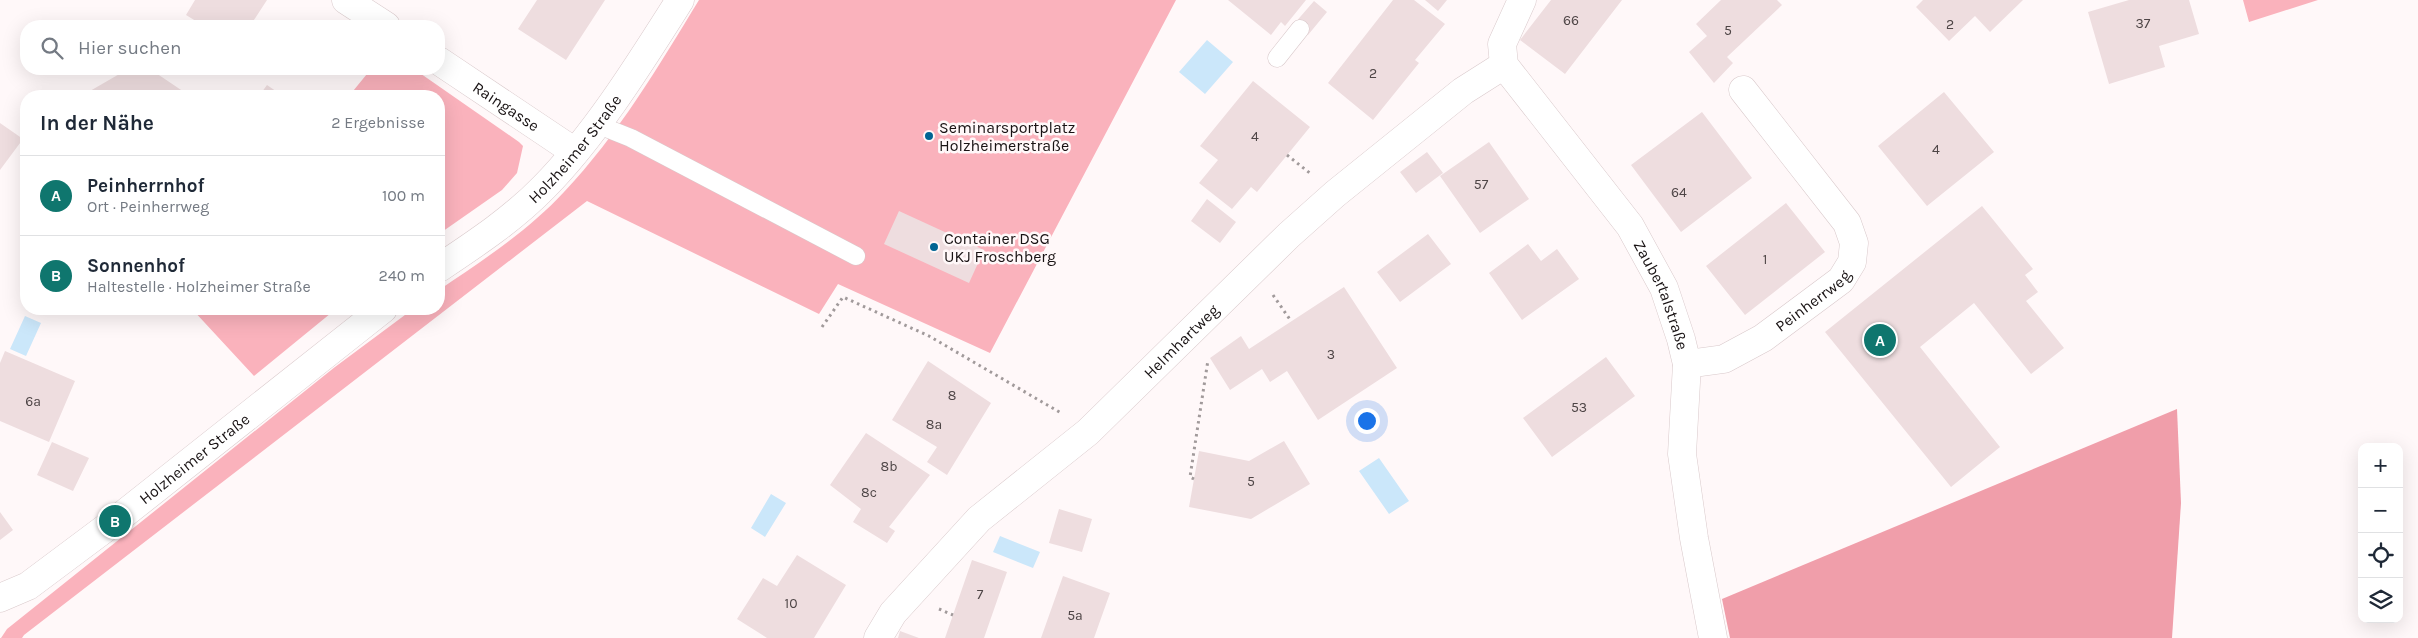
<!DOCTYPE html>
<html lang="de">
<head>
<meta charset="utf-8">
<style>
  :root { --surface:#fff; --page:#f2f2f3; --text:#1f2937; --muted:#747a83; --line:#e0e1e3; --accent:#0f766e }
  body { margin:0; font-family:Karla,sans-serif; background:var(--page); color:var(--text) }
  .controls { position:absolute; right:15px; bottom:15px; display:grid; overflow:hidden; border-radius:10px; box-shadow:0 5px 20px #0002 }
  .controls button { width:45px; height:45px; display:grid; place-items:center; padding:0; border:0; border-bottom:1px solid var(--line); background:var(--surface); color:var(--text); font:25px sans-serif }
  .you { position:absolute; left:1366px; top:420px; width:18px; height:18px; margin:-12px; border:4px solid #fff; border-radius:50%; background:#1a73e8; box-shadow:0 0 0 8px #1a73e833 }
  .badge { display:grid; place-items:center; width:32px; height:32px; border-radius:50%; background:var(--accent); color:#fff; font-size:16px; font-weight:700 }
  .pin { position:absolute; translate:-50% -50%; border:2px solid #fff; box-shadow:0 1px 5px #0006 }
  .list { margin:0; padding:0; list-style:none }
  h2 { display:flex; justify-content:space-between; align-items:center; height:65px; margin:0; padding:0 20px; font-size:21px }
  h2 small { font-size:16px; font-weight:400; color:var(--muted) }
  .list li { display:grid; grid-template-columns:32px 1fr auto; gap:15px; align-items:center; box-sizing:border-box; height:80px; padding:0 20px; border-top:1px solid var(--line) }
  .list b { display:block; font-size:19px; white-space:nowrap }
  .list p { margin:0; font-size:16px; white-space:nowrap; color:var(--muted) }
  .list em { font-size:16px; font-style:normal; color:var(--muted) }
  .icon { flex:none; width:28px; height:28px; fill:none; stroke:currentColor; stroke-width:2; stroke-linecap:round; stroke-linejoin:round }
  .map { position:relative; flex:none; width:2418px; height:638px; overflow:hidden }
  .search { position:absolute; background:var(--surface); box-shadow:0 5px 20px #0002; left:20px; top:20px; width:425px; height:55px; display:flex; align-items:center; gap:12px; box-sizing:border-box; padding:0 18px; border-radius:20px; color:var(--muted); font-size:19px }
  .panel { position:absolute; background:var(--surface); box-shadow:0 5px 20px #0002; left:20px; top:90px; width:425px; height:225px; border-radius:20px }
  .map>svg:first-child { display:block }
  .green { fill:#fab2bc }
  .forest { fill:#f09eaa }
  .water { fill:#cbe7fa }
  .building { fill:#eedddf }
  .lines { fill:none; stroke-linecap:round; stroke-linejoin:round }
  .lane-casing { stroke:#d9c9cb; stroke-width:19 }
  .street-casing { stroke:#d9c9cb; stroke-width:29 }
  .secondary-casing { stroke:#d9c9cb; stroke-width:29 }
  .path { stroke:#a19a9b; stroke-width:3; stroke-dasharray:2.5 4; stroke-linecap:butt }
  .lane { stroke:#fff; stroke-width:18 }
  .street { stroke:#fff; stroke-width:28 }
  .secondary { stroke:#fff; stroke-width:28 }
  .poi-dot { fill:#006493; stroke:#fff8f9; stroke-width:2 }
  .labels { text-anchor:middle; stroke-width:5; stroke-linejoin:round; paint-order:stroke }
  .number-label { font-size:14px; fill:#4e4546 }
  .street-label { font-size:16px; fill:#181213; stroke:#fff8f9 }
  .poi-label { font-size:16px; fill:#181213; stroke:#fff8f9; text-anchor:start }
</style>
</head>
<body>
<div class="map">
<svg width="2418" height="638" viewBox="0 0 2418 638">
  <rect width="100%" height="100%" fill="#fff8f9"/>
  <path class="green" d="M699 0H1176L990 353 838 284 819 314 587 201 24 635 22 638H1L7 629 335 367 413 309H439V290C483 260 528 231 564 192 618 135 658 67 699 0Z
    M2243 0H2318L2249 22Z
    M371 69H414L519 142 523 146 517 173 502 190 439 234V96H349Z
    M192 309H336L254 376Z"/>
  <path class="forest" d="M2177 409 2181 503 2172 638H1730L1722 599Z"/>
  <path class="water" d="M1207 40 1233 62 1205 94 1179 72Z
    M25 316 41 323 26 356 10 349Z
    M1379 458 1409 501 1389 514 1359 471Z
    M771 494 786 503 765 537 751 528Z
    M1000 536 1040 552 1033 568 993 552Z"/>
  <path class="building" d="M195 0H267L250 26H204L186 15Z
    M537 0H605L566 60 518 29Z
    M1228 0H1306L1285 26 1281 22 1271 35Z
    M1393 0H1414L1445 24 1415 60 1419 63 1373 120 1328 83Z
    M1425 0H1447L1438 11Z
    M1551 0H1622L1565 74 1520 40Z
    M1721 0H1777L1782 5 1727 57 1733 63 1714 83 1689 52 1707 36 1696 24Z
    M1923 0H2023L1990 32 1975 16 1949 41 1916 7Z
    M2129 0H2189L2199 34 2159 46 2165 67 2109 84 2088 12Z
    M1314 1 1327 12 1308 35 1294 24Z
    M128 69H150L190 96H93L90 91Z
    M1253 81 1310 127 1257 192 1251 187 1232 209 1199 183 1218 160 1200 146Z
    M267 85 283 96H259Z
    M1944 92 1994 152 1927 206 1878 146Z
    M1702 112 1752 178 1681 232 1631 165Z
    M0 123 23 139 0 170Z
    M1489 142 1529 199 1480 233 1440 176Z
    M1427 152 1443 173 1416 193 1400 172Z
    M1207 199 1236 222 1220 243 1191 221Z
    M1786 203 1825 252 1745 315 1706 266Z
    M1982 206 2033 269 2025 275 2038 292 2026 301 2064 348 2031 374 1974 303 1920 347 2000 447 1951 487 1825 332Z
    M899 211 984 250 969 283 884 244Z
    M1428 234 1451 264 1400 302 1377 272Z
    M1528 244 1541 261 1557 249 1579 279 1522 320 1489 273Z
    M1344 287 1397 368 1318 420 1287 371 1270 382 1262 369 1230 390 1210 358 1241 336 1249 349Z
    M5 351 75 381 49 442 0 421V363Z
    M1606 357 1635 396 1552 457 1523 418Z
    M928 361 991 403 947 475 927 462 937 447 892 420Z
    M866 433 930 475 889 527 895 531 887 543 853 522 861 509 830 485Z
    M1284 441 1310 484 1251 519 1189 507 1199 451 1249 461Z
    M52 442 89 458 73 491 37 475Z
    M1059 509 1092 519 1082 552 1049 543Z
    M0 512 13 530 0 540Z
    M797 555 846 585 814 638H767L737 619 763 578 777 586Z
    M972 560 1007 572 984 638H945Z
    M1063 576 1110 593 1094 638H1041Z
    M900 631 919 638H898Z"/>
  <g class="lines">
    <g class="lane-casing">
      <path id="lane" d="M1277 58 1300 29
        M596 124 631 138 856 256"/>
    </g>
    <g class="street-casing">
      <g id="street">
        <path d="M346 0 386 26"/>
        <path id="s1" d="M1522 0 1502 44 1504 65 1630 226 1664 288 1681 339 1687 364 1682 454 1694 538 1713 638"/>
        <path id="s2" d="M439 61 575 152"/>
        <path id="s3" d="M1687 364 1724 359 1763 338 1841 280 1852 262 1854 243 1847 223 1743 90"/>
        <path id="s4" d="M878 638 893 613 979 519 1088 432 1289 235 1335 194 1463 91 1504 65"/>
      </g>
    </g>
    <g class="secondary-casing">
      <g id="secondary">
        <path id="s5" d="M439 268C475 244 513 219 544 187 596 134 640 63 680 0"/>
        <path id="s6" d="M0 598 28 586 115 521 383 309"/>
      </g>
    </g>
    <path class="path" d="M1287 155 1311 174
      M1273 295 1291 321
      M822 327 843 297 929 336 1061 413
      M1194 479 1190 477 1208 360
      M939 609 953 615"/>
    <use href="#lane" class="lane"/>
    <use href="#street" class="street"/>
    <use href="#secondary" class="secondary"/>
  </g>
  <g class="poi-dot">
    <circle cx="929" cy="136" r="5"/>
    <circle cx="934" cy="247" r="5"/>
  </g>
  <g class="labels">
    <g class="number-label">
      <text x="1571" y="25">66</text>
      <text x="2143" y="28">37</text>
      <text x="1950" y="29">2</text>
      <text x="1728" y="35">5</text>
      <text x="1373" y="78">2</text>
      <text x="1255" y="141">4</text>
      <text x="1936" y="154">4</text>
      <text x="1481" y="189">57</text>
      <text x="1679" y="197">64</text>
      <text x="1765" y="264">1</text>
      <text x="1331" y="359">3</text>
      <text x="952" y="400">8</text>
      <text x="33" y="406">6a</text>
      <text x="1579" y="412">53</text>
      <text x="934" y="429">8a</text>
      <text x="889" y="471">8b</text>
      <text x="1251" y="486">5</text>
      <text x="869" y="497">8c</text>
      <text x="980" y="599">7</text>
      <text x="791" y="608">10</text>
      <text x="1075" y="620">5a</text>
    </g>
    <g class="street-label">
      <text dy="6" stroke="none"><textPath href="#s2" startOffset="81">Raingasse</textPath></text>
      <text dy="6" stroke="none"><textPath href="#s5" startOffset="182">Holzheimer Straße</textPath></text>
      <text dy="6" stroke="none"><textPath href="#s1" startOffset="350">Zaubertalstraße</textPath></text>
      <text dy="6" stroke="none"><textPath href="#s3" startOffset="144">Peinherrweg</textPath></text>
      <text dy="6" stroke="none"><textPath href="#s4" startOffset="426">Helmhartweg</textPath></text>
      <text dy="6" stroke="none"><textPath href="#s6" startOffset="240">Holzheimer Straße</textPath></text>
    </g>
    <g class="poi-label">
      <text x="939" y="133">Seminarsportplatz<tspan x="939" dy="18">Holzheimerstraße</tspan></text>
      <text x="944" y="244">Container DSG<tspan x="944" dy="18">UKJ Froschberg</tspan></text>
    </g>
  </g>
</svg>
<div class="controls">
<button>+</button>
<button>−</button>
<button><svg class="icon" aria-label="locate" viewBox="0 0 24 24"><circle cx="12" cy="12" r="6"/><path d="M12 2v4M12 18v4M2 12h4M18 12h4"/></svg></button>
<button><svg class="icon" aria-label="layers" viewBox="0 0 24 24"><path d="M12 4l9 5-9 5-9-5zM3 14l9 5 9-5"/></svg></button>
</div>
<div class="you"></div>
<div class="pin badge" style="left:1880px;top:340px">A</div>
<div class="pin badge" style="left:115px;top:521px">B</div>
<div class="search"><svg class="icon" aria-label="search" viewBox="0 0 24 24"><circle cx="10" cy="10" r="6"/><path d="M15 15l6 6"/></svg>Hier suchen</div>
<section class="panel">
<h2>In der Nähe<small>2 Ergebnisse</small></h2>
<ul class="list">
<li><span class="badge">A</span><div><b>Peinherrnhof</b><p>Ort · Peinherrweg</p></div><em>100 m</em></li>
<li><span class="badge">B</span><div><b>Sonnenhof</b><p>Haltestelle · Holzheimer Straße</p></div><em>240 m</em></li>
</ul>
</section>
</div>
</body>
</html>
